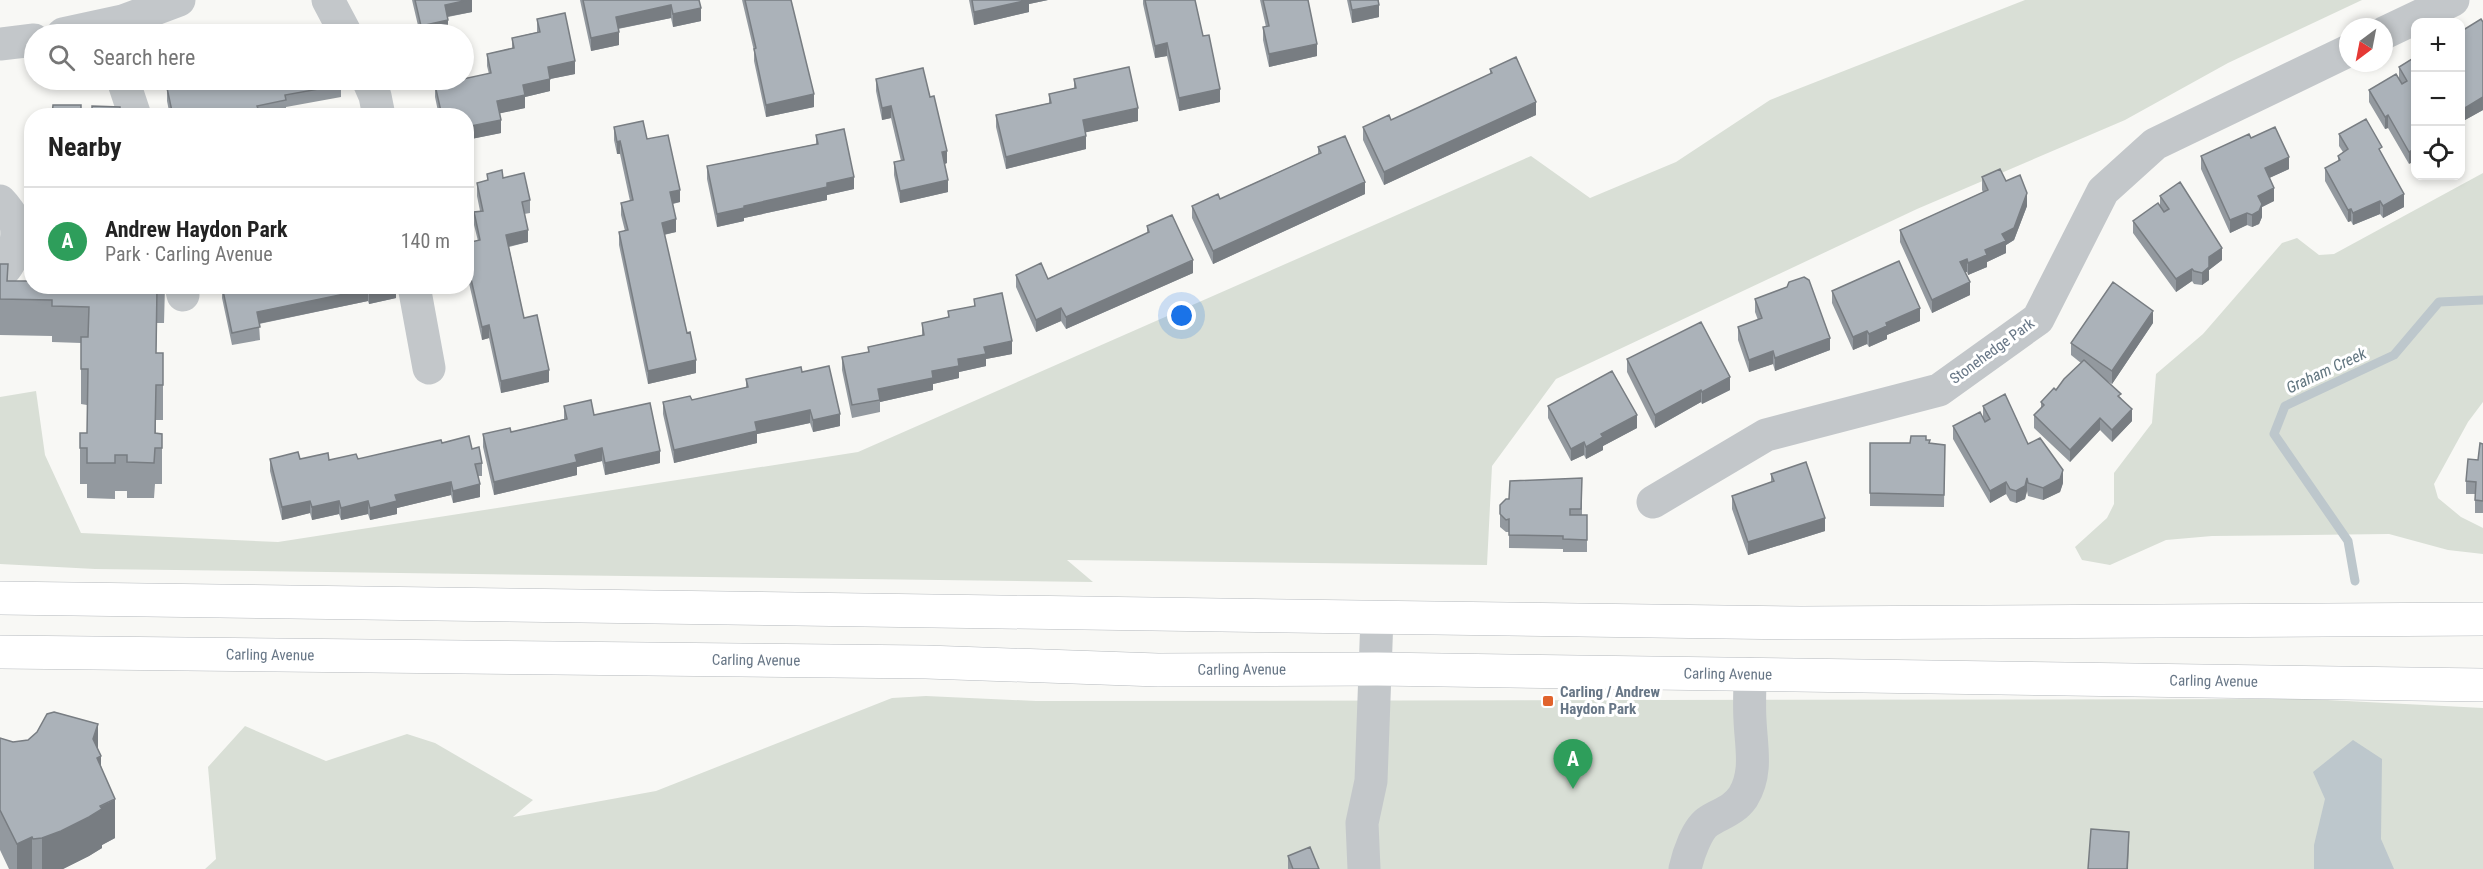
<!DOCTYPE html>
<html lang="en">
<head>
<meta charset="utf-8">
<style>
  :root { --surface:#fff; --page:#f2f2f2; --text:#222; --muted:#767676; --line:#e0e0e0; --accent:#b45309 }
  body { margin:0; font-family:"Roboto Condensed",sans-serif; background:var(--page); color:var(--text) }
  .controls { position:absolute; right:18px; top:18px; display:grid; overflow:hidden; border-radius:12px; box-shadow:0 3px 9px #0003 }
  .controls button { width:54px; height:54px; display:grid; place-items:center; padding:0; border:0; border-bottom:2px solid var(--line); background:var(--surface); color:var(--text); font:30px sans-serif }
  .compass { position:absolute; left:2339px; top:18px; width:54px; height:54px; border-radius:50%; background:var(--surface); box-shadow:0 3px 9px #0003; rotate:212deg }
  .you { position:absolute; left:1182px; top:316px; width:21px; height:21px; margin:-15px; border:4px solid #fff; border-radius:50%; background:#1a73e8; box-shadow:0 0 0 9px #1a73e833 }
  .badge { display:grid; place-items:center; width:39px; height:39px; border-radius:50%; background:var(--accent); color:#fff; font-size:20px; font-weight:700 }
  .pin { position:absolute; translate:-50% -50px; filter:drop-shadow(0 2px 3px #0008) }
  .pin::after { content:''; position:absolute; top:32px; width:21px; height:18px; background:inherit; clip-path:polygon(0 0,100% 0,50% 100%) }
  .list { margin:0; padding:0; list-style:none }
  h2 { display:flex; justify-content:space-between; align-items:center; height:78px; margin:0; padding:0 24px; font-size:26px }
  h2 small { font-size:20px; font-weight:400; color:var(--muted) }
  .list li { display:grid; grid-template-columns:39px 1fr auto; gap:18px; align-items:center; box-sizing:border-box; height:108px; padding:0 24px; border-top:2px solid var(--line) }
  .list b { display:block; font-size:22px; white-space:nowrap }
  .list p { margin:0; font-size:20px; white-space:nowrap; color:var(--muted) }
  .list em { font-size:20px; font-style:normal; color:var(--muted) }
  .icon { flex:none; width:33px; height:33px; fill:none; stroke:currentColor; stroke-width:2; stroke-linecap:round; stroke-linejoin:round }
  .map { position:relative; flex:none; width:2483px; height:869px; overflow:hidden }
  .search { position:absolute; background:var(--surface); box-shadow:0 3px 9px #0003; left:24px; top:24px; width:450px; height:66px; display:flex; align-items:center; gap:15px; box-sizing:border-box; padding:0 21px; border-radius:33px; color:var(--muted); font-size:22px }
  .panel { position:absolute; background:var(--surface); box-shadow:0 3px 9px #0003; left:24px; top:108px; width:450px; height:186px; border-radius:24px }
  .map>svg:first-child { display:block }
  .green { fill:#d9dfd6 }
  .water { fill:#bdc7cc }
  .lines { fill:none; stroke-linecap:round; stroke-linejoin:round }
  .stream { stroke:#bdc7cc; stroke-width:9 }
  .major-casing { stroke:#b6babe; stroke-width:34 }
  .minor { stroke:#c3c7ca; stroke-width:33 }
  .major { stroke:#fff; stroke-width:33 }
  .wall { fill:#93999f }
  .shaded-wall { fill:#787d82 }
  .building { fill:#abb2b9; stroke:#787d82; stroke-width:1.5 }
  .poi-dot { fill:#e1632c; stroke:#fff; stroke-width:2 }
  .labels { text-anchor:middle; stroke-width:6; stroke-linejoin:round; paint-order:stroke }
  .street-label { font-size:15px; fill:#677686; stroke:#fff }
  .poi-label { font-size:15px; font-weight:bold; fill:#677686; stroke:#fff; text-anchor:start }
  .water-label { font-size:16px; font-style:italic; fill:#637781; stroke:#fff }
</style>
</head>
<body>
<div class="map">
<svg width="2483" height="869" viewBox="0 0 2483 869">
  <rect width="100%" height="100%" fill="#f8f8f5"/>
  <path class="green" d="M2025 0H2362L2228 63 2125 120 1917 209 1556 379 1492 466 1487 565 1067 560 1093 582 95 569 0 564V397L36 391 45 455 81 533 278 542 858 452 1531 156 1590 198 1676 162 1770 100Z
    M2483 173V402L2468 422 2434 484 2438 498 2461 517 2483 528V554L2448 550 2389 534 2212 536 2166 540 2110 565 2082 560 2075 547 2107 518 2114 504V473L2152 423 2156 374 2203 334 2282 243 2297 238 2319 255 2334 254Z
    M926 696 1036 701 2308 699 2483 708V869H205L216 859 208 767 245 726 326 761 407 734 435 743 533 800 513 817 656 791 892 698Z"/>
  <path class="water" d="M2353 740 2382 759 2381 839 2394 869H2314V845L2325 799 2313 772Z"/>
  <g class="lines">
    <path class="stream" d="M2355 581 2348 541 2274 434 2285 406 2394 355 2439 302 2483 300"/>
    <g class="major-casing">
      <g id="major">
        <path d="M0 598 1801 623 2483 619"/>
        <path id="s1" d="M0 652 926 662 1158 670 1377 669 2483 685"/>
      </g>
    </g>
    <path class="minor" d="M328 0 346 34
      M2384 33 2453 0
      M63 34 123 21 179 0
      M0 44 34 40
      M123 80 135 116
      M368 80 375 96 379 116
      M0 201C5 206 14 218 16 225 19 239 12 266 0 273
      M181 286 183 295
      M414 286 429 368
      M1653 502 1766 435 1939 390 2038 319 2103 191 2155 144 2348 51
      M1364 869 1362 823 1371 781 1377 617
      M1685 869C1688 855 1697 828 1709 821 1722 813 1734 810 1743 797 1758 773 1751 746 1750 720 1749 705 1750 689 1750 674"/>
    <use href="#major" class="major"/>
  </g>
  <path class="wall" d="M412 0H473H472V12L448 17V32L438 34H420Z
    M580 0H699L701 21 673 27 671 18 618 29 619 45 591 51Z
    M742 0H791L814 107 766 117 754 61V51Z
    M969 0H1048L1029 4V12L974 25Z
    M1143 0H1195L1203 36 1220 102 1179 111 1167 56 1155 58 1143 4Z
    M1260 0H1308L1317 56 1269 67 1263 40V27H1266Z
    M1347 0H1380H1379V17L1352 23Z
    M537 19 575 74 550 79V91L525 97V108L500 113 501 133 466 140V116H439L435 97V85L489 74 487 66V54L512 48V38L537 32Z
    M2483 22V110L2465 120 2460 113V32Z
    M2415 57 2409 164 2388 128 2385 129 2369 102V90L2399 79V67Z
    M1490 69 1536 115 1384 185 1363 140V127L1391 120 1490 74Z
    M876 79 947 163 944 164 948 192 900 203 894 175V162L901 161 891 118 882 120 876 91Z
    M1074 79 1138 121 1086 132V149L1006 169 996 127V115L1049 103V94L1074 89Z
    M222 80H339L341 85V97L286 107V113L271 116H170L167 101V88L195 87 222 81Z
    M614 127 647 139 680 202 673 204 676 232 664 235 696 373 648 384 619 245V232L625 231 621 215V203L630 201 620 154H617L614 140Z
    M2339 134 2382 155 2404 207 2383 218 2380 214 2353 225 2351 221 2348 222 2325 181V168L2338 161V156L2343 152 2339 146Z
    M816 135 854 189 827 195V200L744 218V221L717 227 707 179V166L816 144Z
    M2251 138 2289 169 2269 178 2274 201 2262 207V217L2259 224 2252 227 2247 225 2230 233 2201 169V156Z
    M1318 147 1365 194 1213 264 1192 218V206L1220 199 1318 154Z
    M487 174 503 178 530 200V213L524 214 528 242 509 247 524 318 549 382 501 393 489 338 482 340 466 270V243L478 241 474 225V212L480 211 477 196V183L487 181Z
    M1982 177 2006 181 2027 206 2014 240 2006 245V253L1987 262V267L1968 275 1967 272H1965L1970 295 1932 313 1900 242V230L1983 192 1982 190Z
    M2160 196 2222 260 2209 270V280L2202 285 2194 284 2192 281 2176 292 2133 233V221L2160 206Z
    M1147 226 1193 273 1066 329 1061 321 1036 332 1016 287V275L1048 279 1147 233Z
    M0 264 8 281 165 286 164 323H157L156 353H163V420H156V433L162 434V484H155L154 498H127V491H115V499L87 498V484H80V433H87V405L81 404V343L52 342V336L0 335Z
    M222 286H396V298L369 304 368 301 259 324 260 340 232 345 222 298Z
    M1832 291 1920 321 1887 335V339L1869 347 1867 344 1853 350 1832 303Z
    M974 299 1012 354 986 359V366L959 372V378L933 384V390L880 402V412L852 418 842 370V357L868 352V347L922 335V323L948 318V311L974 306Z
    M1755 299 1830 350 1775 371 1773 364 1749 372 1738 340V327L1758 320 1755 312Z
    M2153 323 2112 384 2104 379 2121 398 2132 421 2112 442 2100 430 2070 462 2034 428V415L2041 408V402L2056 390 2081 363 2071 355V343Z
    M1627 359 1730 390 1702 404 1701 402 1655 428 1627 372Z
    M802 372 840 426 813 432 810 423 783 429 757 434V443L674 463 663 414V402L692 400 746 388V379Z
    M564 406 594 415 660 463 605 475 602 461 577 467V475L494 495 483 447V434L511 432 564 419Z
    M1548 406 1637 428 1603 446V450L1586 459 1584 455 1571 461 1548 418Z
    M1983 406 2028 444 2063 483 2060 492 2043 500 2028 496 2027 491 2025 499 2016 503 2010 501 2006 494 1990 503 1953 439V426L1983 418Z
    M1926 440 1930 443 1945 445 1944 507 1870 506V443H1910Z
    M442 443 472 449 482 463V476H478L480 497 453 503 451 495 397 508V514L370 520 368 514 341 520 339 514 312 520 310 513 282 520 270 471V459L329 460 358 459Z
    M2483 444V513H2475V494H2466V481L2478 460Z
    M1771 474 1825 531 1748 555 1732 509V496L1771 482Z
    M1582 478V515H1587V552H1563V549L1509 548V532H1506L1500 527V505Z
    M0 738 13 742 28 740 98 750 115 838 102 845V848L89 856 63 869H9L0 850Z
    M1288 856 1319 869H1288Z"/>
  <path class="shaded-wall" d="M468 0H473H472V12L445 17V5Z
    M1027 0H1048L1029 4V12L974 25V12Z
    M671 5V18L616 29V17Z
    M1379 5V17L1352 23V10Z
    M701 8V21L673 27V14Z
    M448 20V32L438 34H421V26Z
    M619 32V45L591 51V38Z
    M1167 43V56L1155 58V46Z
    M1317 44V56L1269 67V54Z
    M575 61V74L550 79V91L525 97V108L497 114V101L523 85 548 67Z
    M1220 89V102L1179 111V98Z
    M814 94V107L766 117V105Z
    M2483 97V110L2465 120V108Z
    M1536 102V115L1384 185V172Z
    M891 106V118L882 120V108Z
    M1138 108V121L1083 133V120Z
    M259 111V116H235Z
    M2388 115V128L2385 129V117Z
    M501 120V133L466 140V127Z
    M1086 136V149L1006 169V157Z
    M620 141V154H617V142Z
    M2415 148V161L2409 164V152Z
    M947 151V163L942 165V152Z
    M2289 157V169L2265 180V168Z
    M854 177V189L827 195V200L744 218V221L717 227V214L744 206 827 183Z
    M948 180V192L900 203V191Z
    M1365 182V194L1213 264V251Z
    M2274 188V201L2262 207V217L2259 224 2252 227V215L2258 196Z
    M680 190V202L670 204V192Z
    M2027 193V206L2014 240 2006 245V253L1987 262V267L1968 275V263L1985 250 2002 234Z
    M2404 194V207L2383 218V206Z
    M2380 201V214L2353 225V213Z
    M2351 209V221L2348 222V210Z
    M2247 213V225L2230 233V220Z
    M676 219V232L662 235V223Z
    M528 230V242L506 247V235Z
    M2222 248V260L2209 270V257Z
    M1967 259V272L1960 275V262Z
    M1193 260V273L1066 329V317Z
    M2209 267V280L2202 285V273Z
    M2192 269V281L2176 292V279Z
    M1970 282V295L1932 313V300Z
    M392 286H396V298L369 304V291Z
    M368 289V301L257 324V312Z
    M1061 308V321L1036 332V320Z
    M1920 308V321L1887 335V339L1869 347V334L1886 323Z
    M2153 311V323L2112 384V371Z
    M489 325V338L482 340V327Z
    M1867 331V344L1853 350V337Z
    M1830 338V350L1775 371V358Z
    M1012 341V354L986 359V366L959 372V378L933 384V390L880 402 878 389 932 371 984 347Z
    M1773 351V364L1749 372V360Z
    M696 360V373L648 384V371Z
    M549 370V382L501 393V381Z
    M1730 377V390L1702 404V392Z
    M1701 390V402L1655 428V415Z
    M2132 409V421L2112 442V430Z
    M810 410V423L757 434V443L674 463V450L755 422Z
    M840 414V426L813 432V420Z
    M1637 415V428L1603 446V450L1586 459V447L1601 434Z
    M2100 418V430L2070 462V450Z
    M1584 442V455L1571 461V449Z
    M602 448V461L577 467V475L494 495V482L575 455Z
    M660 451V463L605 475V463Z
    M2063 470V483L2060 492 2043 500V488Z
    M2027 478V491L2025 499 2016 503V491Z
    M451 482V495L397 508V514L370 520V508L395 495Z
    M2006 482V494L1990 503V491Z
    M480 484V497L453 503V491Z
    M310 501V513L282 520V507Z
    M339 501V514L312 520V507Z
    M368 501V514L341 520V508Z
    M1825 518V531L1748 555V542Z
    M98 724V758L101 756V795L93 739Z
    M115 799V838L102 845V848L89 856 63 869H42V838Z
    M2129 832 2128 869H2127Z
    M32 837V869H17V844Z"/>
  <path class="building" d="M415 0H468L445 5 448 20 421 26Z
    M583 0H699L701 8 673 14 671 5 616 17 619 32 591 38Z
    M745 0H791L814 94 766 105 754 49 756 48Z
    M972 0H1028L974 12Z
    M1145 0H1195L1203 36 1209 35 1220 89 1179 98 1167 43 1155 46Z
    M1263 0H1308L1317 44 1269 54 1263 27 1269 26Z
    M1350 0H1378L1379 5 1352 10Z
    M565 13 575 61 548 67 550 79 523 85 525 95 497 101 501 120 466 127V116H442L435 85 491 73 487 54 514 48 512 38 540 32 537 19Z
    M2481 19 2483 22V97L2465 108 2460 100V32Z
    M1516 57 1536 102 1384 172 1363 127 1389 115 1391 120 1417 108 1492 73 1490 69Z
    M2415 57V148L2409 152 2388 115 2385 117 2369 90 2396 74 2402 84 2407 81 2399 67Z
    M1129 67 1138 108 1083 120 1086 136 1006 157 996 115 1051 103 1049 94 1076 88 1074 79Z
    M923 68 930 97 934 96 947 151 942 152 948 180 900 191 894 162 904 160 891 106 882 108 876 79Z
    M223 80H339L341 85 285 95 286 100 257 106 259 111 235 116H173L167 88 194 82 195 87 223 81Z
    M53 105H81V113H92V106L120 107V116H52Z
    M2366 119 2382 147 2379 149 2404 194 2383 206 2380 201 2353 213 2351 209 2348 210 2325 168 2340 160 2338 156 2348 149 2339 134Z
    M643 121 647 139 668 135 680 190 670 192 676 219 662 223 687 333 690 332 696 360 648 371 619 232 628 230 621 203 633 200 621 145 620 141 617 142 614 127Z
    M2275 127 2289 157 2265 168 2274 188 2258 196 2262 204 2259 211 2252 215 2247 213 2230 220 2201 156 2249 134 2251 138Z
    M844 129 854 177 827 183V187L744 206V208L717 214 707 166 818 144 816 135Z
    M1345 136 1365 182 1213 251 1192 206 1218 194 1220 199 1321 153 1318 147Z
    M2000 169 2006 181 2020 175 2027 193 2014 228 2002 234 2006 241 1985 250 1987 255 1968 263 1967 259 1960 262 1970 282 1932 300 1900 230 1988 190 1982 177Z
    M502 170 503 178 524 173 530 200 522 202 528 230 506 235 524 318 537 315 549 370 501 381 489 325 482 327 466 257V243L480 240 474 212 483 211 477 183 488 180 487 174Z
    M2180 182 2222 248 2209 257V267L2202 273 2194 271 2192 269 2176 279 2133 221 2158 203 2164 212 2169 209 2160 196Z
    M1172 215 1193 260 1066 317 1061 308 1036 320 1016 275 1041 263 1048 279 1149 232 1147 226Z
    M1899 261 1920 308 1886 323 1887 326 1869 334 1867 331 1853 337 1832 291Z
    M0 264H8L7 281H32V286H164V288L157 287 156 353H163V385H156L155 433 162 434V448H155L154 463 127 462V455H115V463H87V448H80V433H87L88 369H81V337H88L89 307 52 306V300L0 299Z
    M1804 277 1809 280 1830 338 1775 358 1773 351 1749 360 1738 327 1762 318 1755 299 1787 287 1789 282Z
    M2113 282 2153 311 2112 371 2071 343Z
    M222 286H392L369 291 368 289 257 312 260 327 232 333Z
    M1002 293 1012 341 984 347 986 354 958 359 959 366 932 371 933 378 878 389 880 400 852 405 842 357 869 352 868 347 924 335 922 323 949 317 948 311 975 306 974 299Z
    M1701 322 1730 377 1702 392 1701 390 1655 415 1627 359Z
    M2084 360 2121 394 2118 396 2132 409 2112 430 2100 418 2070 450 2034 415 2044 405 2041 402 2054 388 2056 390 2064 379Z
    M829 366 840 414 813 420 810 410 783 416 755 422 757 431 674 450 663 402 690 396 692 400 748 387 746 379 801 367 802 372Z
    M1612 371 1637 415 1601 434 1603 437 1586 447 1584 442 1571 449 1548 406Z
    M2005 394 2028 444 2040 438 2063 470 2060 479 2043 488 2028 483 2027 478 2025 486 2016 491 2010 489 2006 482 1990 491 1953 426 1980 412 1985 422 1990 419 1983 406Z
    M591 400 594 415 650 403 660 451 605 463 602 448 575 455 577 462 494 482 483 434 510 428 511 432 567 419 564 406Z
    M469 436 472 449 479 447 482 463 475 464 480 484 453 491 451 482 395 495 397 501 370 508 368 501 341 508 339 501 312 507 310 501 282 507 270 459 298 452 300 459 328 453 329 460 356 454 358 459 441 440 442 443Z
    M1911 436H1926V440H1930L1929 443 1945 445 1944 495 1870 493V443H1910Z
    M2480 443 2483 444V501L2475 500 2476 482 2466 481 2468 459 2478 460Z
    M1806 462 1825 518 1748 542 1732 496 1774 481 1771 474Z
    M1582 478 1581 509H1570V515H1587V540L1563 539V536L1509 535V519L1506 520 1500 514V505L1506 499H1509L1510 481Z
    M54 712 98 724 93 739 101 756 97 758 115 799 100 806 102 809 89 817 61 831 42 838 33 839 32 837 17 844 0 810V738L13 742 28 740 37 732 47 714Z
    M2091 829 2129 832 2127 869H2088Z
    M1310 847 1319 869H1293L1288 856Z"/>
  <rect class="poi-dot" x="1542" y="695" width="12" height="12" rx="3"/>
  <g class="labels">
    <g class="street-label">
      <text transform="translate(1992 351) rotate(-36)" y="5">Stonehedge Park</text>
      <text dy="5" stroke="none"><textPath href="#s1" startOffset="270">Carling Avenue</textPath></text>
      <text dy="5" stroke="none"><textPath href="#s1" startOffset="756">Carling Avenue</textPath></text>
      <text dy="5" stroke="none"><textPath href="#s1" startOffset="1242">Carling Avenue</textPath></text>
      <text dy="5" stroke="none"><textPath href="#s1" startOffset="1728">Carling Avenue</textPath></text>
      <text dy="5" stroke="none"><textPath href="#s1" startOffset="2214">Carling Avenue</textPath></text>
    </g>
    <g class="poi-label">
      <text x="1560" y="697">Carling / Andrew<tspan x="1560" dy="17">Haydon Park</tspan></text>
    </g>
    <g class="water-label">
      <text transform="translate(2326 370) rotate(-25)" y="6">Graham Creek</text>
    </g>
  </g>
</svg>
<div class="controls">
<button>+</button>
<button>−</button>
<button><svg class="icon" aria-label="locate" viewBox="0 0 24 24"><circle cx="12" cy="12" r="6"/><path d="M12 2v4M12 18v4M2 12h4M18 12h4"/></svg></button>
</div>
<svg class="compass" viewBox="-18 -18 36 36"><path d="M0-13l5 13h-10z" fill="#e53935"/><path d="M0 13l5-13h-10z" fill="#767676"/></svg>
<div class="you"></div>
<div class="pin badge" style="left:1573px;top:789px;background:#2e9e5b">A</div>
<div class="search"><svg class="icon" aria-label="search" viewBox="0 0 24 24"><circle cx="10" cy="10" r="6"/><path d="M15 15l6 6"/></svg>Search here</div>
<section class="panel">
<h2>Nearby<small></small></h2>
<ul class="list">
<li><span class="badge" style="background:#2e9e5b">A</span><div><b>Andrew Haydon Park</b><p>Park · Carling Avenue</p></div><em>140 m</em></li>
</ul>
</section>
</div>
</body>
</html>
